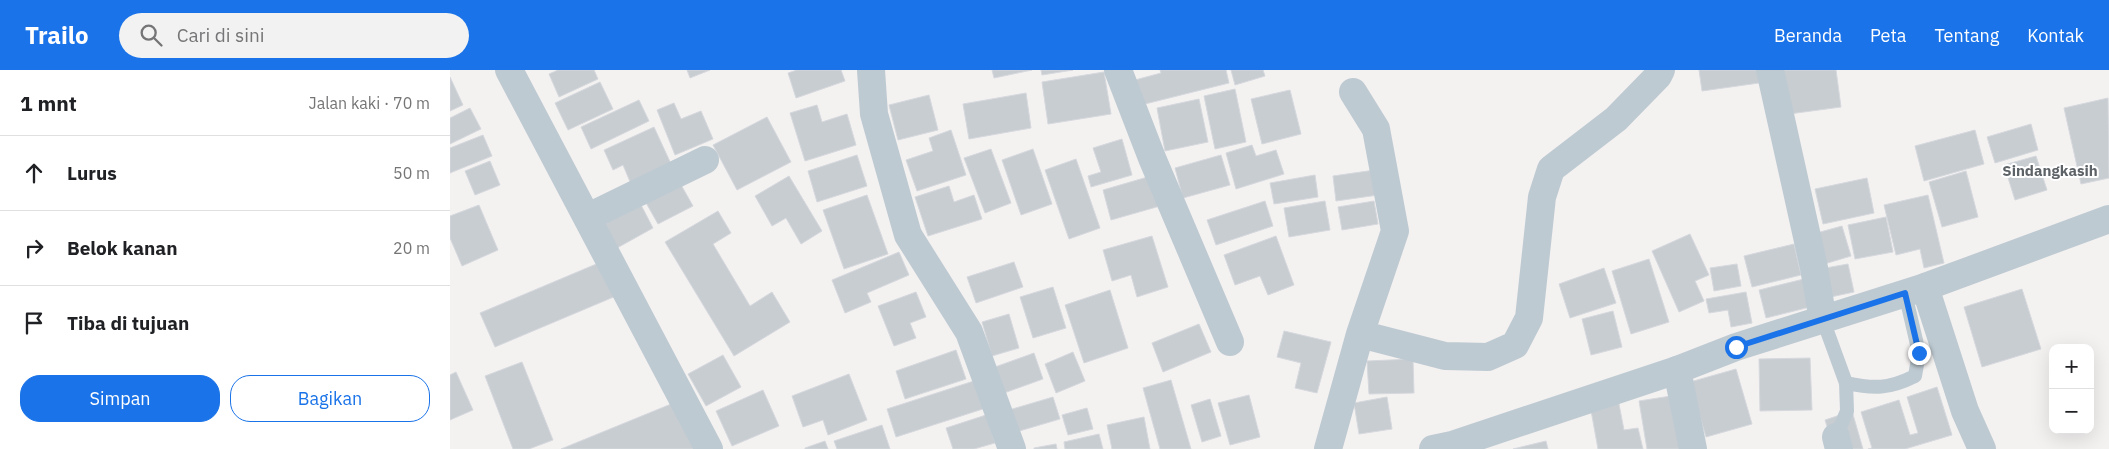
<!DOCTYPE html>
<html lang="id">
<head>
<meta charset="utf-8">
<style>
  :root { --surface:#fff; --page:#f2f2f2; --text:#202124; --muted:#757577; --line:#e0e0e0; --accent:#1a73e8 }
  body { margin:0; font-family:"IBM Plex Sans",sans-serif; background:var(--page); color:var(--text) }
  .controls { position:absolute; right:15px; bottom:15px; display:grid; overflow:hidden; border-radius:10px; box-shadow:0 5px 20px #0002 }
  .controls button { width:45px; height:45px; display:grid; place-items:center; padding:0; border:0; border-bottom:1px solid var(--line); background:var(--surface); color:var(--text); font:25px sans-serif }
  .stop { position:absolute; width:15px; height:15px; margin:-11px; border:4px solid #1a73e8; border-radius:50%; background:#fff }
  .stop.end { background:#1a73e8; border-color:#fff; box-shadow:0 1px 5px #0008 }
  .list { margin:0; padding:0; list-style:none }
  h2 { display:flex; justify-content:space-between; align-items:center; height:65px; margin:0; padding:0 20px; font-size:21px }
  h2 small { font-size:16px; font-weight:400; color:var(--muted) }
  .list li { display:grid; grid-template-columns:32px 1fr auto; gap:15px; align-items:center; box-sizing:border-box; height:75px; padding:0 20px; border-top:1px solid var(--line) }
  .list b { display:block; font-size:19px; white-space:nowrap }
  .list em { font-size:16px; font-style:normal; color:var(--muted) }
  .actions { display:flex; gap:10px; padding:15px 20px }
  .actions a { flex:1; padding:11px 0; border:1px solid var(--accent); border-radius:20px; text-align:center; font-size:18px; color:var(--accent) }
  .actions .main { background:var(--accent); color:#fff }
  .icon { flex:none; width:28px; height:28px; fill:none; stroke:currentColor; stroke-width:2; stroke-linecap:round; stroke-linejoin:round }
  .map { position:relative; flex:none; width:1659px; height:379px; overflow:hidden }
  header { display:flex; align-items:center; gap:30px; box-sizing:border-box; height:70px; padding:0 25px; background:var(--accent); color:#fff }
  header strong { font-size:24px }
  nav { display:flex; gap:28px; margin-inline-start:auto; font-size:18px }
  .search { width:350px; height:45px; background:var(--page); display:flex; align-items:center; gap:12px; box-sizing:border-box; padding:0 18px; border-radius:28px; color:var(--muted); font-size:19px }
  main { display:flex }
  aside { flex:1; background:var(--surface) }
  .map>svg:first-child { display:block }
  .building { fill:#c8cdd2; stroke:#d5d8dd }
  .lines { fill:none; stroke-linecap:round; stroke-linejoin:round }
  .service { stroke:#becad2; stroke-width:14 }
  .minor { stroke:#becad2; stroke-width:28 }
  .tertiary { stroke:#becad2; stroke-width:28 }
  .route { stroke:#1a73e8; stroke-width:6 }
  .labels { text-anchor:middle; stroke-width:4; stroke-linejoin:round; paint-order:stroke }
  .quarter-label { font-size:15px; font-weight:bold; fill:#5d6267; stroke:#fff }
</style>
</head>
<body>
<header>
<strong>Trailo</strong>
<div class="search"><svg class="icon" aria-label="search" viewBox="0 0 24 24"><circle cx="10" cy="10" r="6"/><path d="M15 15l6 6"/></svg>Cari di sini</div>
<nav><a>Beranda</a><a>Peta</a><a>Tentang</a><a>Kontak</a></nav>
</header>
<main>
<aside>
<h2>1 mnt<small>Jalan kaki · 70 m</small></h2>
<ul class="list">
<li><svg class="icon" aria-label="ahead" viewBox="0 0 24 24"><path d="M12 20V5M6 11l6-6 6 6"/></svg><div><b>Lurus</b></div><em>50 m</em></li>
<li><svg class="icon" aria-label="right" viewBox="0 0 24 24"><path d="M7 20v-9h11M14 6l5 5-5 5"/></svg><div><b>Belok kanan</b></div><em>20 m</em></li>
<li><svg class="icon" aria-label="arrive" viewBox="0 0 24 24"><path d="M6 21V4h12l-3 4 3 4H6"/></svg><div><b>Tiba di tujuan</b></div></li>
</ul>
<div class="actions"><a class="main">Simpan</a><a>Bagikan</a></div>
</aside>
<div class="map">
<svg width="1659" height="379" viewBox="0 0 1659 379">
  <rect width="100%" height="100%" fill="#f4f1f1"/>
  <path class="building" d="M108 0H144L148 9 109 27 99 4Z
    M237 0H260L240 8Z
    M347 0H391L395 11 346 28 338 3Z
    M542 0H582L544 8Z
    M591 0H623L592 5Z
    M710 0H776L779 13 691 35 685 10 711 3Z
    M781 0H813L815 6 785 15Z
    M1249 0H1308L1309 13 1252 21Z
    M1333 0H1386L1391 37 1339 44Z
    M654 2 661 44 598 54 592 12Z
    M0 7 13 35 0 41Z
    M150 12 163 39 118 60 105 33Z
    M785 19 796 72 765 79 754 26Z
    M840 20 851 64 812 74 801 29Z
    M576 23 581 58 519 69 513 34Z
    M479 25 488 60 448 70 439 35Z
    M1658 28 1659 108 1631 114 1614 38Z
    M749 29 758 72 715 81 707 38Z
    M189 30 199 51 141 79 131 57Z
    M224 33 231 49 251 41 263 69 225 85 207 40Z
    M367 35 372 52 397 44 406 75 355 91 340 43Z
    M20 38 31 59 0 74V48Z
    M317 47 341 92 287 120 263 75Z
    M1581 54 1588 80 1545 93 1537 67Z
    M204 57 222 96 181 114 173 95 163 100 154 80Z
    M501 60 516 105 467 121 456 90 483 81 479 68Z
    M1525 60 1534 94 1474 111 1465 76Z
    M33 65 42 86 0 103V78Z
    M672 69 682 105 641 117 638 106 651 102 643 78Z
    M802 75 806 86 826 80 834 104 786 119 776 83Z
    M541 79 561 133 535 143 514 88Z
    M583 79 602 134 571 145 552 90Z
    M407 85 417 116 367 132 358 101Z
    M771 85 780 115 733 128 725 98Z
    M1586 86 1597 120 1565 130 1554 95Z
    M626 89 650 158 619 169 595 100Z
    M40 91 50 115 25 125 15 101Z
    M925 100 928 125 886 131 883 106Z
    M1516 101 1528 147 1492 157 1479 112Z
    M865 105 868 127 824 134 820 113Z
    M339 106 372 161 351 174 336 148 322 156 305 126Z
    M701 106 710 136 661 150 653 120Z
    M1417 108 1424 143 1373 154 1365 119Z
    M230 113 243 136 208 154 195 131Z
    M499 116 504 132 524 125 532 149 478 166 465 127Z
    M417 125 438 184 394 199 373 140Z
    M1478 125 1494 193 1474 198 1470 179 1446 185 1434 135Z
    M815 131 823 156 766 175 757 150Z
    M875 131 880 160 839 167 834 138Z
    M924 131 928 154 892 160 888 137Z
    M190 133 203 158 167 178 154 153Z
    M29 135 48 180 12 196 0 168V146Z
    M268 141 281 163 263 174 300 236 322 222 340 252 284 286 215 172Z
    M1436 147 1443 182 1405 189 1398 155Z
    M1392 156 1401 186 1371 195 1363 164Z
    M1240 164 1259 205 1245 211 1254 231 1229 242 1202 181Z
    M702 166 718 217 687 227 681 205 662 211 653 180Z
    M826 166 844 215 818 225 810 206 785 215 774 185Z
    M1344 174 1351 205 1302 217 1294 186Z
    M449 182 459 205 417 223 421 232 395 243 382 210Z
    M1199 189 1219 252 1181 264 1162 201Z
    M151 192 166 226 45 277 30 243Z
    M564 192 573 217 526 233 517 207Z
    M1287 194 1291 216 1264 221 1260 198Z
    M1398 194 1404 222 1376 228 1370 199Z
    M1154 198 1166 233 1120 248 1109 214Z
    M1358 208 1364 236 1316 248 1309 220Z
    M603 217 616 258 583 268 570 227Z
    M1572 219 1591 279 1532 297 1514 237Z
    M660 220 678 278 634 293 615 235Z
    M466 222 476 247 460 253 466 268 444 276 428 236Z
    M1296 222 1302 253 1281 257 1278 240 1259 243 1256 229Z
    M1163 241 1172 277 1141 285 1132 249Z
    M559 244 569 278 542 286 532 252Z
    M749 254 761 282 713 302 702 273Z
    M834 261 881 272 867 323 845 318 851 293 827 287Z
    M506 280 516 309 455 329 446 301Z
    M623 282 635 311 606 323 595 294Z
    M584 283 593 309 554 323 545 297Z
    M273 285 291 317 256 336 238 304Z
    M1360 288 1362 340 1310 341 1309 289Z
    M963 289 964 323 919 324 917 291Z
    M72 292 103 370 79 379H63L35 306Z
    M1286 299 1302 354 1256 367 1240 312Z
    M6 302 23 340 0 350V305Z
    M399 304 417 350 378 365 373 350 353 357 342 326Z
    M530 309 539 337 446 367 437 339Z
    M721 310 741 379H710L693 318Z
    M1487 317 1502 365 1455 379H1418L1422 378 1411 342 1449 330 1460 365 1468 363 1457 327Z
    M313 320 329 356 282 376 266 341Z
    M799 325 810 367 780 375 768 333Z
    M1221 326 1230 379H1197L1189 331Z
    M603 327 610 349 566 362 559 340Z
    M937 327 942 359 909 364 904 333Z
    M760 329 771 366 752 372 741 335Z
    M1168 329 1174 360 1188 358 1193 379H1148L1140 335Z
    M226 332 245 379H111Z
    M637 338 643 359 618 365 612 345Z
    M1402 341 1413 379H1384L1375 350Z
    M536 345 545 373 524 379H503L496 358Z
    M694 347 700 379H662L657 355Z
    M432 355 440 379H387L384 371Z
    M649 364 653 379H615L614 372Z
    M375 371 378 379H355V378Z
    M1096 371 1098 379H1063Z
    M606 374 607 379H584V378Z"/>
  <g class="lines">
    <path class="service" d="M1373 250 1396 313C1424 319 1439 319 1465 306L1469 283 1455 223
      M1386 367 1397 341 1396 313"/>
    <path class="minor" d="M59 0 259 379
      M421 0 424 44 458 165 519 262 562 379
      M668 0 702 88 780 272
      M1320 0 1364 198 1373 250
      M138 147 255 90
      M1475 217 1515 341 1532 379
      M910 264 995 286 1038 287 1065 275 1079 248 1092 127 1101 99 1166 49 1208 6 1211 0
      M1227 300 1243 379
      M1386 367 1389 379
      M878 379 910 264 945 161 926 59 903 22"/>
    <path class="tertiary" d="M983 379 1002 375 1227 300 1286 277 1475 217 1659 149"/>
  </g>
  <g class="lines">
    <path class="route" d="M1286 277 1455 223 1469 283"/>
  </g>
  <g class="labels">
    <g class="quarter-label">
      <text x="1600" y="106">Sindangkasih</text>
    </g>
  </g>
</svg>
<div class="controls">
<button>+</button>
<button>−</button>
</div>
<div class="stop" style="left:1286px;top:277px"></div>
<div class="stop end" style="left:1469px;top:283px"></div>
</div>
</main>
</body>
</html>
